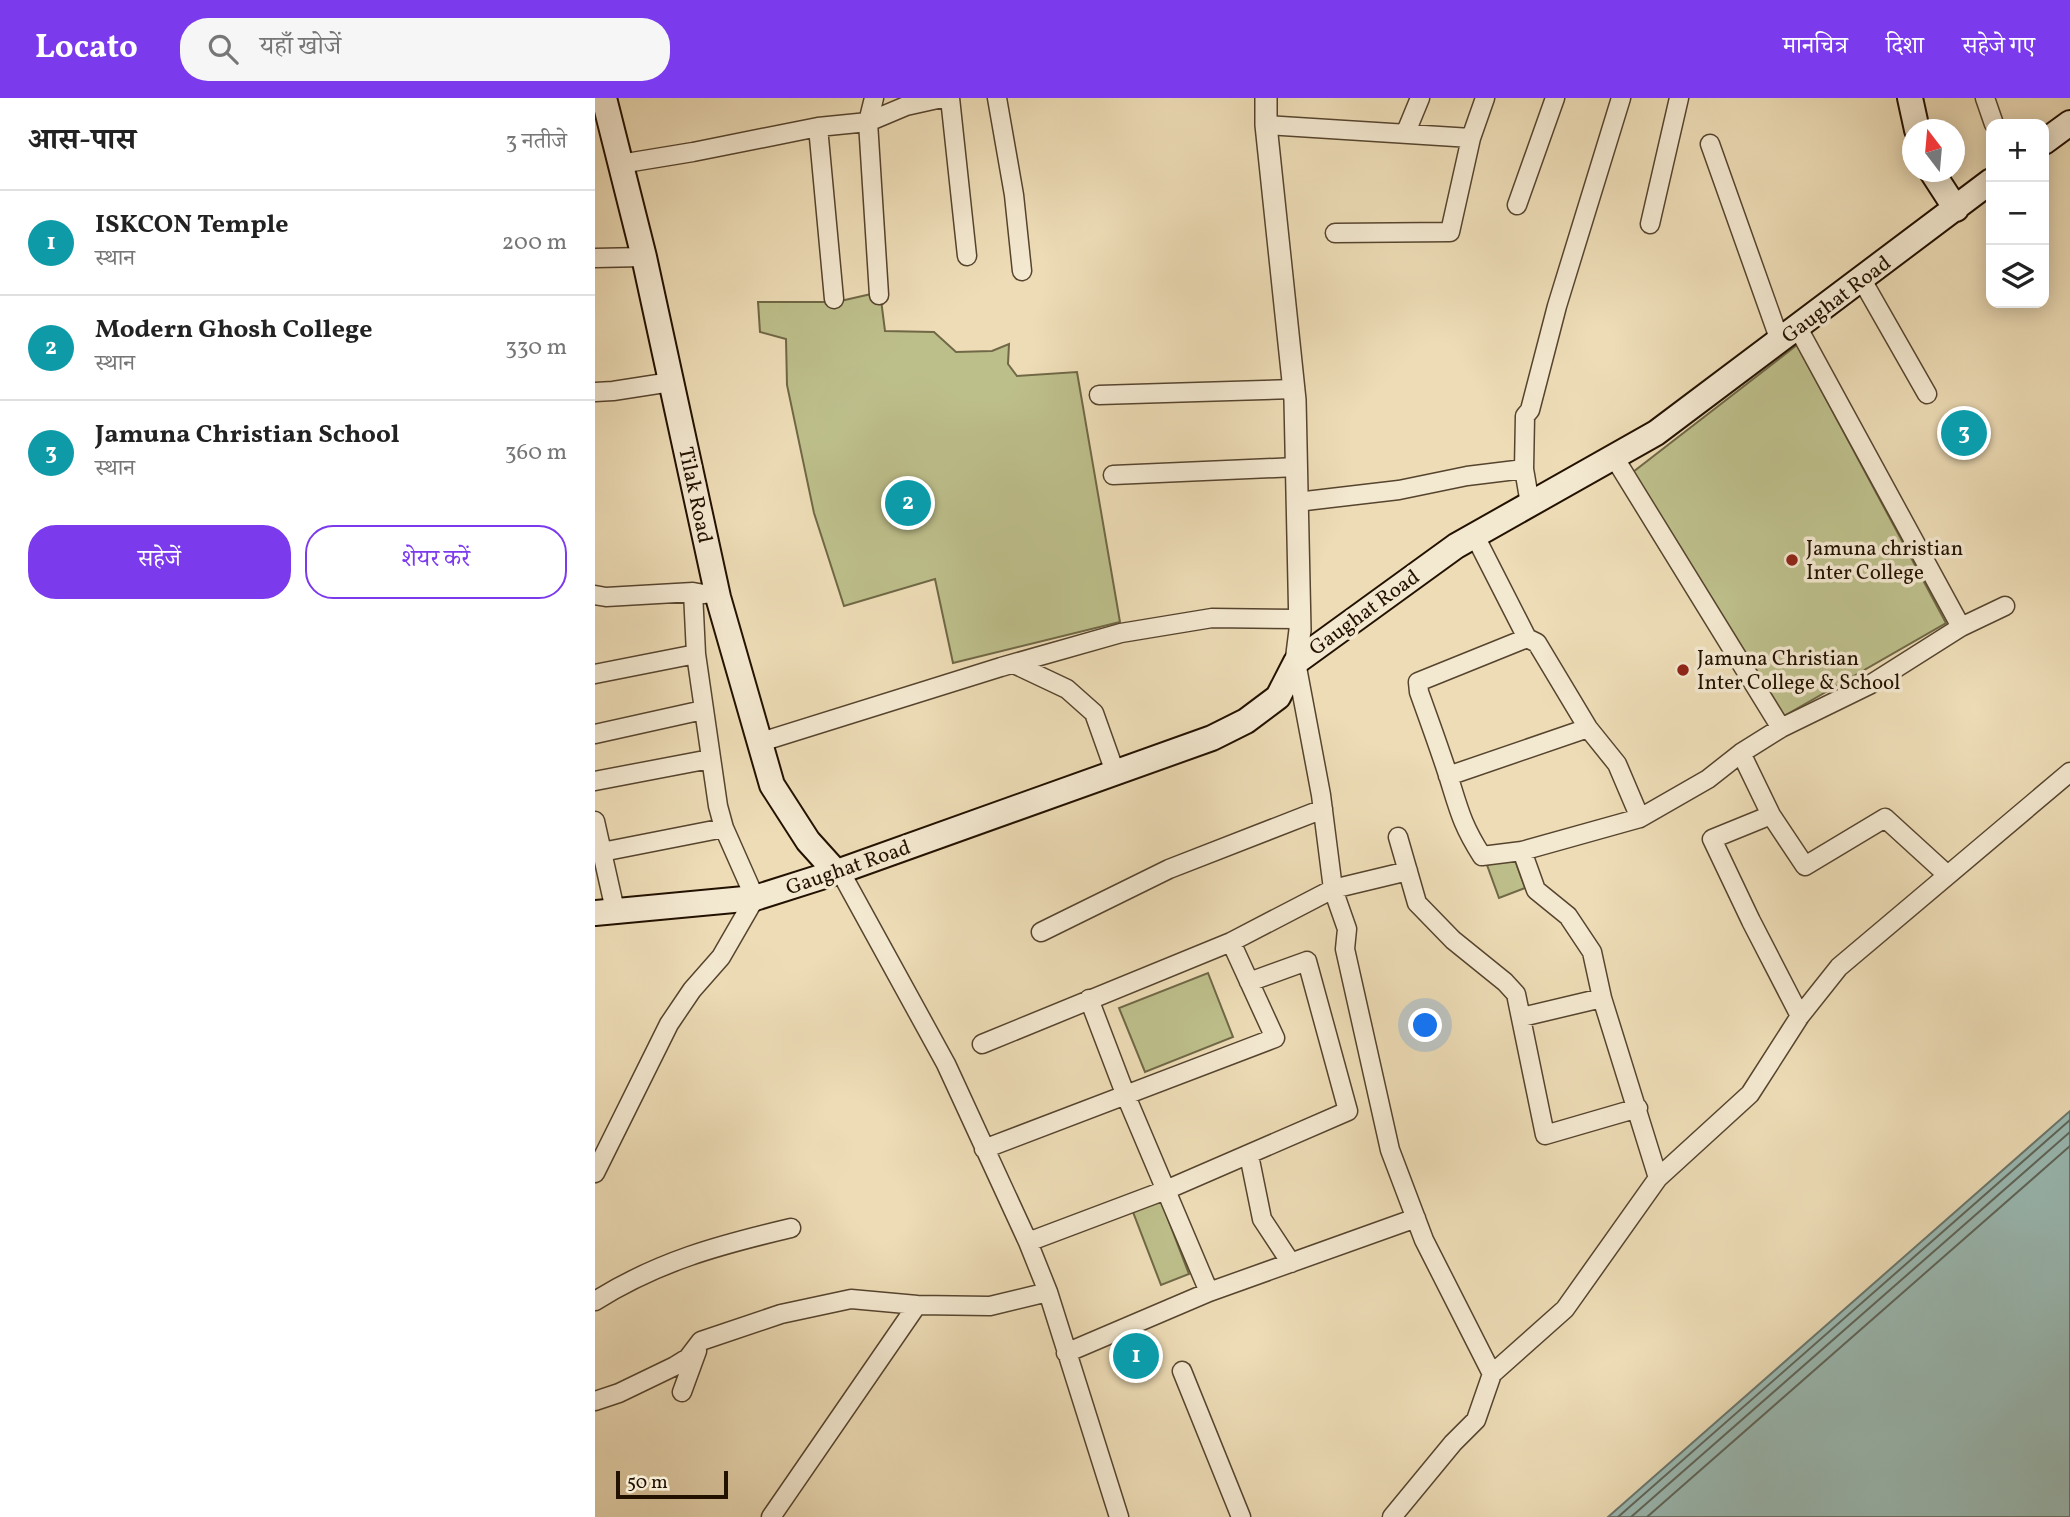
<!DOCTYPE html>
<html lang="hi">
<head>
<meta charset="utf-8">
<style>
  :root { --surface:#fff; --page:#f6f6f6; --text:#222; --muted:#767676; --line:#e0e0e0; --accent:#7c3aed }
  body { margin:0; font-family:Vollkorn,"Noto Serif Devanagari",serif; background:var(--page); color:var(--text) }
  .controls { position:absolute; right:21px; top:21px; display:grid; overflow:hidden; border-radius:14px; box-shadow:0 4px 18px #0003 }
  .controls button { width:63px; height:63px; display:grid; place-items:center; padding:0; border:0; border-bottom:2px solid var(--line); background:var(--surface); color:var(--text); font:35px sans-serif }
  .compass { position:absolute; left:1307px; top:21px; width:63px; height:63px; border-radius:50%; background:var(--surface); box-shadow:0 4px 18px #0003; rotate:344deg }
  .scale { position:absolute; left:21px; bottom:18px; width:112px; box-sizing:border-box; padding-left:7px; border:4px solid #231100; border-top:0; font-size:19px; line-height:24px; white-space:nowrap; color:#231100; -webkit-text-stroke:5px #f3e8d0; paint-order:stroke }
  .you { position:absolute; left:831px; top:928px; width:24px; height:24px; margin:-18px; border:5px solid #fff; border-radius:50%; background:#1a73e8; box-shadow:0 0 0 10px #1a73e833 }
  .badge { display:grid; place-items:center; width:46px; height:46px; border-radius:50%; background:var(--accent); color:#fff; font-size:23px; font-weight:700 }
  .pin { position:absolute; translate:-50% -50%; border:4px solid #fff; box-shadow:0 2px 7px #0006 }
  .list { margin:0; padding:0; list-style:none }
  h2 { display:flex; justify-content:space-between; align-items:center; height:91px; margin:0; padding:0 28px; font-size:30px }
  h2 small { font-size:23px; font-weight:400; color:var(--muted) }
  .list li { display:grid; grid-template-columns:46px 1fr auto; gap:21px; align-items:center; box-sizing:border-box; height:105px; padding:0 28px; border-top:2px solid var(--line) }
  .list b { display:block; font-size:26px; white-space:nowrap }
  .list p { margin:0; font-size:23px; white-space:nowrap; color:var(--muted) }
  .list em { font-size:23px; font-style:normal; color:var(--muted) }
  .actions { display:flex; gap:14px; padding:21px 28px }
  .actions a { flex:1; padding:16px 0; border:2px solid var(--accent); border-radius:28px; text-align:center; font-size:24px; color:var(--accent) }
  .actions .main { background:var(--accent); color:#fff }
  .icon { flex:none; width:38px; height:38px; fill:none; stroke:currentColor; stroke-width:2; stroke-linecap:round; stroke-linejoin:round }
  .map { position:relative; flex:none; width:1475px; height:1419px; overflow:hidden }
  header { display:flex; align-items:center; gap:42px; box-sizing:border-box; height:98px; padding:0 35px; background:var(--accent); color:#fff }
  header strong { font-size:33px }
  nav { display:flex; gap:38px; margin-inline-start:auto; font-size:24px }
  .search { width:490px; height:63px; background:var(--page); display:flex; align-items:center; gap:18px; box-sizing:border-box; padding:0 24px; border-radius:28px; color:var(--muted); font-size:26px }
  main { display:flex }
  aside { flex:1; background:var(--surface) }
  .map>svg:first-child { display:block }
  .green { fill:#bdbf8b; stroke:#706846; stroke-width:2 }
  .water { fill:#9abab4; stroke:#6a766c; stroke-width:2 }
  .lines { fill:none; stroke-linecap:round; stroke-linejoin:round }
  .shore { stroke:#5e665a; stroke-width:2 }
  .minor-casing { stroke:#56442e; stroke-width:21 }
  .tertiary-casing { stroke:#56442e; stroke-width:24 }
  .secondary-casing { stroke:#231100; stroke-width:28 }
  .minor { stroke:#f3e8d0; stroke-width:18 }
  .tertiary { stroke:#f3e8d0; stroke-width:21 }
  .secondary { stroke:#f3e8d0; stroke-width:24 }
  .poi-dot { fill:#8f2418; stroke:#f3e8d0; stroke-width:2.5 }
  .labels { text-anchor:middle; stroke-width:7; stroke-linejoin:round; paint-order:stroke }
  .street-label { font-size:21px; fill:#231100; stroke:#f3e8d0 }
  .poi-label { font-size:21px; fill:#231100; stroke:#f3e8d0; text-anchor:start }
</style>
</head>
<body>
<header>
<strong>Locato</strong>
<div class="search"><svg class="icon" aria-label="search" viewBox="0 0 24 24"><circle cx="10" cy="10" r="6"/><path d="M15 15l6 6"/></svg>यहाँ खोजें</div>
<nav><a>मानचित्र</a><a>दिशा</a><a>सहेजे गए</a></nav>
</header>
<main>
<aside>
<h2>आस-पास<small>3 नतीजे</small></h2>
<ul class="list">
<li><span class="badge" style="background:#0f9aa8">1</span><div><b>ISKCON Temple</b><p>स्थान</p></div><em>200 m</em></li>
<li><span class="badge" style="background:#0f9aa8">2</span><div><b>Modern Ghosh College</b><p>स्थान</p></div><em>330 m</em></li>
<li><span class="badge" style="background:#0f9aa8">3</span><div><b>Jamuna Christian School</b><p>स्थान</p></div><em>360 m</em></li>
</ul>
<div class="actions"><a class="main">सहेजें</a><a>शेयर करें</a></div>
</aside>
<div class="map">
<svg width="1475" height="1419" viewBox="0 0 1475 1419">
  <rect width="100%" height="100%" fill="#eddcb6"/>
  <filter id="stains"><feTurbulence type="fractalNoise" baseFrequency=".00286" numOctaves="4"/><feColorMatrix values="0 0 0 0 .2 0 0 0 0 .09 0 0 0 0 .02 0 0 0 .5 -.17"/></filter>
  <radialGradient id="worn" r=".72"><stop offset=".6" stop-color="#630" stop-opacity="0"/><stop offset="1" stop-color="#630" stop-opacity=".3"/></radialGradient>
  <path class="green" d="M285 194 290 233 339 234 361 254 397 253 414 246 413 266 422 278 482 274 525 524 358 565 340 481 249 508 219 415 192 287 191 241 165 234 163 204H241Z
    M1202 247 1351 525 1189 618 1038 374Z
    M918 757 930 790 904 800 892 767Z
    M613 875 638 939 550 974 524 910Z
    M566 1103 594 1176 566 1187 538 1114Z"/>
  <path class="water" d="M1475 1013V1419H1013Z"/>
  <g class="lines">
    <path class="shore" d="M1023 1419 1475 1022
      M1036 1419 1475 1034
      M1052 1419 1475 1048"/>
    <g class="minor-casing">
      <path id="minor" d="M279 0 273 24 284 197
        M355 0 372 158
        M402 0 419 97 427 173
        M1390 0 1399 26
        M671 27 876 40
        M223 29 239 201
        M811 34 825 0
        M1115 46 1185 243
        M25 66 98 54 223 29 273 24 311 8 347 0
        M922 107 960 0
        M1055 126 1084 0
        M740 135 855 134 876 40 890 0
        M0 160 49 159
        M1267 182 1332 296
        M1203 230 1366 529
        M0 294 18 293 76 284
        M504 297 699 291
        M1019 359 1186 630
        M518 377 701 369
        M702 404 804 392 872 378 929 371
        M935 406 929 371 930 318 935 312 962 208 1026 0
        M880 438 932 540 942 545 993 630 1022 666 1045 720
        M0 497 11 499 98 494 109 496
        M932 540 823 584 824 594C834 622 844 649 853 677 864 712 867 727 887 758L927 753 1045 720 1113 681 1146 655 1186 630 1276 586 1366 529 1410 508
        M701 564 726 697 738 791 752 831 750 851 795 1052 829 1142 897 1276 970 1211 1063 1080 1155 996 1205 918 1244 869 1475 674
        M419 566 472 591 499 615 520 674
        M0 576 101 556
        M0 636 108 612
        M166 644 406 569 526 535 617 520 703 521
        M1146 655 1176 717 1210 768 1290 720 1347 772
        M853 678 993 630
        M0 683 115 661
        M1176 717 1117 741 1156 823 1205 918
        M0 723 20 812
        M803 739 822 805 858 842 910 884 921 896 950 1037 1043 1010
        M927 753 941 792 973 818 997 854 1007 900 1063 1080
        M7 754 129 730
        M245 773 351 966 433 1144 453 1194 524 1419
        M446 834 574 771 728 711
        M494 901 531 998 614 1194
        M927 919 1007 900
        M387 946 636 844 738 791 813 773
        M389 1051 680 940 636 844
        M654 1057 667 1121 696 1165
        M0 1075 74 926 97 892 126 859 160 800 129 730 123 708 101 556 98 494
        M433 1144 571 1092 753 1013 712 863 654 884
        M0 1203C64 1163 124 1147 196 1130
        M322 1207 395 1208 453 1194
        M471 1255 614 1194 821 1120
        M587 1273 646 1419
        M87 1294 102 1253
        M0 1303 24 1295 80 1268 93 1260 106 1243 186 1216 256 1201 322 1207 176 1419
        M797 1419 858 1345 881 1322 897 1276"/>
    </g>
    <g class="tertiary-casing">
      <path id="tertiary" d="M671 0V27L700 302 705 532 701 564"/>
    </g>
    <g class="secondary-casing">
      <path id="secondary" d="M9 0 49 159 123 499 177 687 213 743 241 774
        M1315 0 1322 32
        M1449 44 1475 25
        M1337 74 1361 111
        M0 815 160 800 245 773 617 640 651 623 683 599 701 564 861 448 1061 335 1396 83"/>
    </g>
    <use href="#minor" class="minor"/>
    <use href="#tertiary" class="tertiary"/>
    <use href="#secondary" class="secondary"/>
  </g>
  <g class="poi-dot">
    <circle cx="1197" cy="462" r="7"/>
    <circle cx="1088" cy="572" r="7"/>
  </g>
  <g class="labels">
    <g class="street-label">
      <text transform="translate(1241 201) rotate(-37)" y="7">Gaughat Road</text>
      <text transform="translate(101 397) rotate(78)" y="7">Tilak Road</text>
      <text transform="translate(769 514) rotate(-36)" y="7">Gaughat Road</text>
      <text transform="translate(253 769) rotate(-19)" y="7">Gaughat Road</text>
    </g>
    <g class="poi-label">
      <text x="1211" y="457">Jamuna christian<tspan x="1211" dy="24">Inter College</tspan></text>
      <text x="1102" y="567">Jamuna Christian<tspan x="1102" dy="24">Inter College &amp; School</tspan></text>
    </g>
  </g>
  <rect width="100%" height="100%" filter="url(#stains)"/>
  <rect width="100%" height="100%" fill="url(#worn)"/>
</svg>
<div class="controls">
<button>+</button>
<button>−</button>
<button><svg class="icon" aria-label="layers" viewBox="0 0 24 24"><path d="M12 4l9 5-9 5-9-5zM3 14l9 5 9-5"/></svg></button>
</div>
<svg class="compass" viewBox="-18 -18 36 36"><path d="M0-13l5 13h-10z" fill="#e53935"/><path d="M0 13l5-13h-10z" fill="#767676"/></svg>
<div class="scale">50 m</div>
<div class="you"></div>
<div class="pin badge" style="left:541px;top:1258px;background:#0f9aa8">1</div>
<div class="pin badge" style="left:313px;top:405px;background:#0f9aa8">2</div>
<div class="pin badge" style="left:1369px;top:335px;background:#0f9aa8">3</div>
</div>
</main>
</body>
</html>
